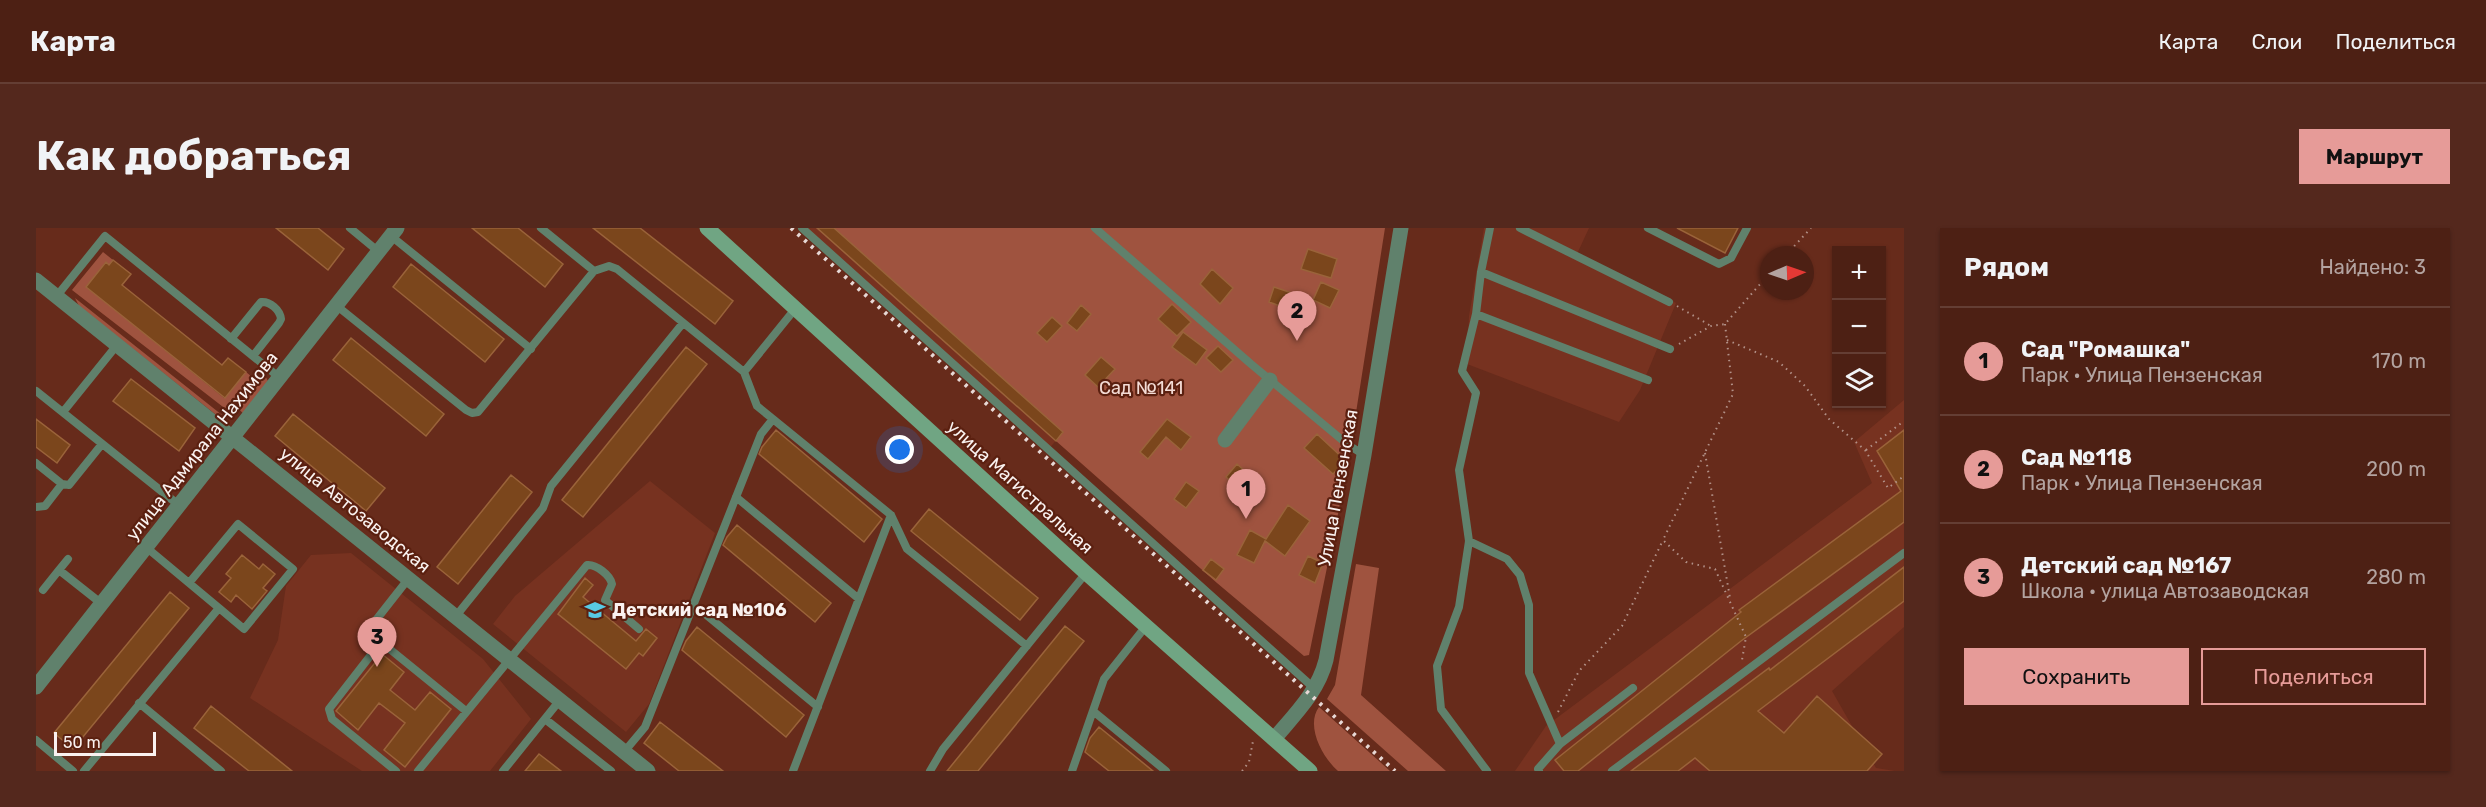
<!DOCTYPE html>
<html lang="ru">
<head>
<meta charset="utf-8">
<style>
  :root { --surface:#4d2014; --page:#54281d; --text:#f1f3f6; --muted:#b3a3a0; --line:#643e34; --accent:#e69b98 }
  body { margin:0; font-family:Rubik,sans-serif; background:var(--page); color:var(--text) }
  .controls { position:absolute; right:18px; top:18px; display:grid; overflow:hidden; border-radius:0px; box-shadow:0 2px 4px #0004 }
  .controls button { width:54px; height:54px; display:grid; place-items:center; padding:0; border:0; border-bottom:2px solid var(--line); background:var(--surface); color:var(--text); font:30px sans-serif }
  .compass { position:absolute; left:1724px; top:18px; width:54px; height:54px; border-radius:50%; background:var(--surface); box-shadow:0 2px 4px #0004; rotate:88deg }
  .scale { position:absolute; left:18px; bottom:15px; width:102px; box-sizing:border-box; padding-left:6px; border:3px solid #faf2f0; border-top:0; font-size:16px; line-height:21px; white-space:nowrap; color:#faf2f0; -webkit-text-stroke:4px #5b2010; paint-order:stroke }
  .you { position:absolute; left:864px; top:222px; width:21px; height:21px; margin:-15px; border:4px solid #fff; border-radius:50%; background:#1a73e8; box-shadow:0 0 0 9px #1a73e833 }
  .badge { display:grid; place-items:center; width:39px; height:39px; border-radius:50%; background:var(--accent); color:#111; font-size:20px; font-weight:700 }
  .pin { position:absolute; translate:-50% -50px; filter:drop-shadow(0 2px 3px #0008) }
  .pin::after { content:''; position:absolute; top:32px; width:21px; height:18px; background:inherit; clip-path:polygon(0 0,100% 0,50% 100%) }
  .list { margin:0; padding:0; list-style:none }
  h2 { display:flex; justify-content:space-between; align-items:center; height:78px; margin:0; padding:0 24px; font-size:26px }
  h2 small { font-size:20px; font-weight:400; color:var(--muted) }
  .list li { display:grid; grid-template-columns:39px 1fr auto; gap:18px; align-items:center; box-sizing:border-box; height:108px; padding:0 24px; border-top:2px solid var(--line) }
  .list b { display:block; font-size:22px; white-space:nowrap }
  .list p { margin:0; font-size:20px; white-space:nowrap; color:var(--muted) }
  .list em { font-size:20px; font-style:normal; color:var(--muted) }
  .actions { display:flex; gap:12px; padding:18px 24px }
  .actions a { flex:1; padding:14px 0; border:2px solid var(--accent); border-radius:0px; text-align:center; font-size:21px; color:var(--accent) }
  .actions .main { background:var(--accent); color:#111 }
  .icon { flex:none; width:33px; height:33px; fill:none; stroke:currentColor; stroke-width:2; stroke-linecap:round; stroke-linejoin:round }
  .map { position:relative; flex:none; width:1868px; height:543px; overflow:hidden; border-radius:0px }
  header { display:flex; align-items:center; gap:36px; box-sizing:border-box; height:84px; padding:0 30px; background:var(--surface); border-bottom:2px solid var(--line) }
  header strong { font-size:28px }
  nav { display:flex; gap:33px; margin-inline-start:auto; font-size:21px }
  .intro { display:flex; align-items:center; justify-content:space-between; box-sizing:border-box; height:144px; padding:0 36px }
  h1 { margin:0; font-size:42px }
  .button { padding:15px 27px; border-radius:0px; background:var(--accent); color:#111; font-size:21px; font-weight:700 }
  main { display:flex; gap:36px; padding:0 36px }
  aside { flex:1; background:var(--surface); border-radius:0px; box-shadow:0 2px 4px #0004 }
  .map>svg:first-child { display:block }
  .built { fill:#773220 }
  .green { fill:#9f533f }
  .building { fill:#7b461c; stroke:#9a633a; stroke-width:1.5 }
  .lines { fill:none; stroke-linecap:round; stroke-linejoin:round }
  .path { stroke:#b29188; stroke-width:2; stroke-dasharray:1.5 4.5; stroke-linecap:butt }
  .service { stroke:#60816c; stroke-width:8 }
  .minor { stroke:#60816c; stroke-width:15 }
  .secondary { stroke:#70a583; stroke-width:15 }
  .rail { stroke:#e7d8d5; stroke-width:4; stroke-dasharray:3 6; stroke-linecap:butt }
  .labels { text-anchor:middle; stroke-width:4.5; stroke-linejoin:round; paint-order:stroke }
  .park-label { font-size:18px; fill:#f4dcd6; stroke:#5b2010 }
  .street-label { font-size:18px; fill:#faf2f0; stroke:#5b2010 }
  .poi-label { font-size:18px; font-weight:bold; fill:#faf2f0; stroke:#5b2010; text-anchor:start }
</style>
</head>
<body>
<header>
<strong>Карта</strong>
<nav><a>Карта</a><a>Слои</a><a>Поделиться</a></nav>
</header>
<div class="intro"><h1>Как добраться</h1><a class="button">Маршрут</a></div>
<main>
<div class="map">
<svg width="1868" height="543" viewBox="0 0 1868 543">
  <rect width="100%" height="100%" fill="#672b1b"/>
  <path class="built" d="M766 0H798L1027 204 1012 222Z
    M1448 0H1553L1541 26 1640 75 1604 162 1583 194 1431 136 1433 88Z
    M1868 172V399L1796 463 1840 540 1859 543H1479L1510 498 1836 255 1818 214Z
    M614 253 679 305 613 476 590 504 457 396 479 368Z
    M315 325 447 431 495 491 454 543H326L214 470 242 412 250 358 275 327Z"/>
  <path class="green" d="M798 0H1349L1319 191 1311 216 1310 241 1302 286 1273 427 1268 428 1181 355 1020 213 1027 204Z
    M67 24 77 32 73 37 69 35 51 59 188 170 210 144 216 149 191 182 36 62Z
    M39 70 186 187 184 190 43 78Z
    M227 144 232 153 208 186 199 178Z
    M1320 336 1343 340 1325 467 1410 543H1372L1291 471 1299 457Z
    M1283 479 1354 543H1302C1287 530 1269 498 1283 479Z"/>
  <path class="building" d="M240 0H282L308 21 292 42Z
    M436 0H482L527 36 509 59Z
    M557 0H604L697 73 679 96Z
    M781 0H798L1027 204 1020 213Z
    M1641 0H1702L1689 25Z
    M1272 21 1301 31 1295 50 1265 41Z
    M77 32 95 46 86 57 186 137 192 130 210 144 189 170 50 59 70 34 73 37Z
    M375 36 468 111 449 134 357 59Z
    M1176 41 1197 60 1184 76 1164 56Z
    M1285 54 1303 62 1294 80 1277 72Z
    M1238 59 1268 69 1263 85 1233 74Z
    M1136 76 1155 94 1141 108 1122 91Z
    M1045 77 1055 86 1041 103 1031 95Z
    M1016 89 1026 98 1011 114 1001 105Z
    M1147 104 1171 122 1160 137 1136 119Z
    M315 110 408 186 390 208 297 132Z
    M1182 118 1197 132 1185 144 1170 130Z
    M650 119 671 136 547 289 526 272Z
    M1065 129 1079 141 1062 159 1049 147Z
    M95 151 159 200 143 223 77 173Z
    M257 186 349 260 330 283 239 208Z
    M0 191 34 217 21 235 0 219Z
    M1131 191 1155 209 1145 222 1130 209 1112 231 1104 224Z
    M740 202 846 291 828 314 723 226 726 219Z
    M1868 202V294L1705 413 1542 543H1528L1519 532 1705 384 1703 382 1865 263 1841 223Z
    M1281 206 1310 233 1297 246 1268 220Z
    M1201 236 1217 250 1206 263 1190 249Z
    M475 247 496 264 422 356 401 339Z
    M1150 254 1163 263 1150 280 1138 271Z
    M1252 277 1274 293 1249 328 1229 313 1218 335 1201 327 1214 302 1230 311Z
    M893 281 1002 370 984 392 875 303Z
    M701 297 795 375 779 394 687 317 691 309Z
    M206 327 223 341 227 336 239 346 227 360 231 363 216 381 200 367 195 374 183 364 195 350 190 346Z
    M1272 328 1287 335 1279 355 1263 347Z
    M1175 331 1188 341 1180 352 1167 342Z
    M1868 339V373L1722 483 1748 505 1781 468 1846 526 1831 543H1674L1659 530 1642 543H1595L1733 440 1734 442Z
    M549 350 557 357 547 369 600 413 610 401 621 410 607 428 603 425 590 441 522 386Z
    M134 364 153 380 37 521 18 505Z
    M1029 398 1048 413 942 543H911Z
    M661 399 768 487 750 509 646 422 650 413Z
    M346 426 368 444 354 462 379 482 394 464 415 481 369 539 348 522 369 495 343 475 322 502 300 483Z
    M175 478 256 543H213L158 500Z
    M624 494 687 543H643L608 515Z
    M1063 499 1117 543H1073L1049 524 1054 510Z
    M503 526 525 543H489Z"/>
  <g class="lines">
    <path class="path" d="M1750 27 1775 0
      M1641 78 1675 98
      M1689 96 1697 166 1627 312 1650 334 1679 341 1710 409 1706 432
      M1691 112 1743 134 1769 158 1793 191 1829 222 1852 260 1868 248
      M1643 116 1675 98 1689 96 1733 46
      M1830 222 1868 193
      M1669 225 1694 370
      M1522 484 1543 443 1586 398 1627 312
      M1206 543 1213 534 1217 513"/>
    <path class="service" d="M314 0 343 24
      M505 0 558 43 573 38 581 41 708 144 721 178 855 287 871 321 991 418
      M766 0 1279 461
      M1059 0 1215 136 1311 216 1328 227
      M1484 0 1633 74
      M1612 0 1683 36 1695 30 1711 0
      M355 8 495 121
      M1445 44 1634 121
      M20 69 69 8 244 150
      M301 78 430 182 436 185 442 184 558 43
      M1440 86 1612 152
      M195 111 225 74C234 73 244 82 245 91L243 95 217 128
      M708 144 759 81
      M0 163 144 278
      M27 184 81 117
      M0 235 26 256 33 257 66 216
      M700 269 823 371
      M0 279 9 278 26 256
      M1433 313 1471 331 1484 347 1493 377V445L1524 516 1502 541 1503 543
      M23 342 32 331
      M153 355 202 296 257 341 208 401 183 380
      M7 362 23 342 66 376
      M657 376 782 479
      M420 388 507 280 515 258 647 95
      M345 414 430 483
      M103 475 185 543
      M1057 483 1130 543
      M509 491 575 543
      M0 512 37 543
      M1524 516 1597 460
      M588 524 609 499 725 206 737 191
      M48 543 183 380 111 320
      M360 543 296 491 293 481 345 414 340 398V392L373 350
      M382 543 551 337C560 336 574 347 576 356L569 372 603 401
      M467 543 524 472
      M757 543 855 287
      M894 543 907 521 1050 345
      M1036 543 1068 451 1110 398
      M1451 543 1405 481 1401 438 1423 379 1433 313 1423 242 1440 165 1426 143 1440 86 1445 44 1454 0
      M1576 543 1868 325"/>
    <path class="minor" d="M0 52 612 543
      M1189 212 1234 152
      M0 459 361 0
      M1238 511C1259 486 1282 464 1290 432L1328 227 1365 0"/>
    <path class="secondary" d="M671 0 1050 345 1274 543"/>
    <path class="rail" d="M755 0 1359 543"/>
  </g>
  <defs>
    <g id="school-bare" transform="scale(1.62)"><path d="M0-5L7-2L0 1L-7-2ZM-4 1L0 2.5L4 1V4Q0 6-4 4Z" fill="#58c9e3" stroke="#5b2010" stroke-width="2.5" paint-order="stroke"/></g>
  </defs>
  <g fill-rule="evenodd">
    <use href="#school-bare" x="559" y="382"/>
  </g>
  <g class="labels">
    <g class="park-label">
      <text x="1105" y="166">Сад №141</text>
    </g>
    <g class="street-label">
      <text transform="translate(166 218) rotate(-52)" y="6">улица Адмирала Нахимова</text>
      <text transform="translate(984 259) rotate(42)" y="6">улица Магистральная</text>
      <text transform="translate(1302 260) rotate(-80)" y="6">Улица Пензенская</text>
      <text transform="translate(319 282) rotate(39)" y="6">улица Автозаводская</text>
    </g>
    <g class="poi-label">
      <text x="576" y="388">Детский сад №106</text>
    </g>
  </g>
</svg>
<div class="controls">
<button>+</button>
<button>−</button>
<button><svg class="icon" aria-label="layers" viewBox="0 0 24 24"><path d="M12 4l9 5-9 5-9-5zM3 14l9 5 9-5"/></svg></button>
</div>
<svg class="compass" viewBox="-18 -18 36 36"><path d="M0-13l5 13h-10z" fill="#e53935"/><path d="M0 13l5-13h-10z" fill="#b3a3a0"/></svg>
<div class="scale">50 m</div>
<div class="you"></div>
<div class="pin badge" style="left:1210px;top:291px">1</div>
<div class="pin badge" style="left:1261px;top:113px">2</div>
<div class="pin badge" style="left:341px;top:439px">3</div>
</div>
<aside>
<h2>Рядом<small>Найдено: 3</small></h2>
<ul class="list">
<li><span class="badge">1</span><div><b>Сад &quot;Ромашка&quot;</b><p>Парк · Улица Пензенская</p></div><em>170 m</em></li>
<li><span class="badge">2</span><div><b>Сад №118</b><p>Парк · Улица Пензенская</p></div><em>200 m</em></li>
<li><span class="badge">3</span><div><b>Детский сад №167</b><p>Школа · улица Автозаводская</p></div><em>280 m</em></li>
</ul>
<div class="actions"><a class="main">Сохранить</a><a>Поделиться</a></div>
</aside>
</main>
</body>
</html>
